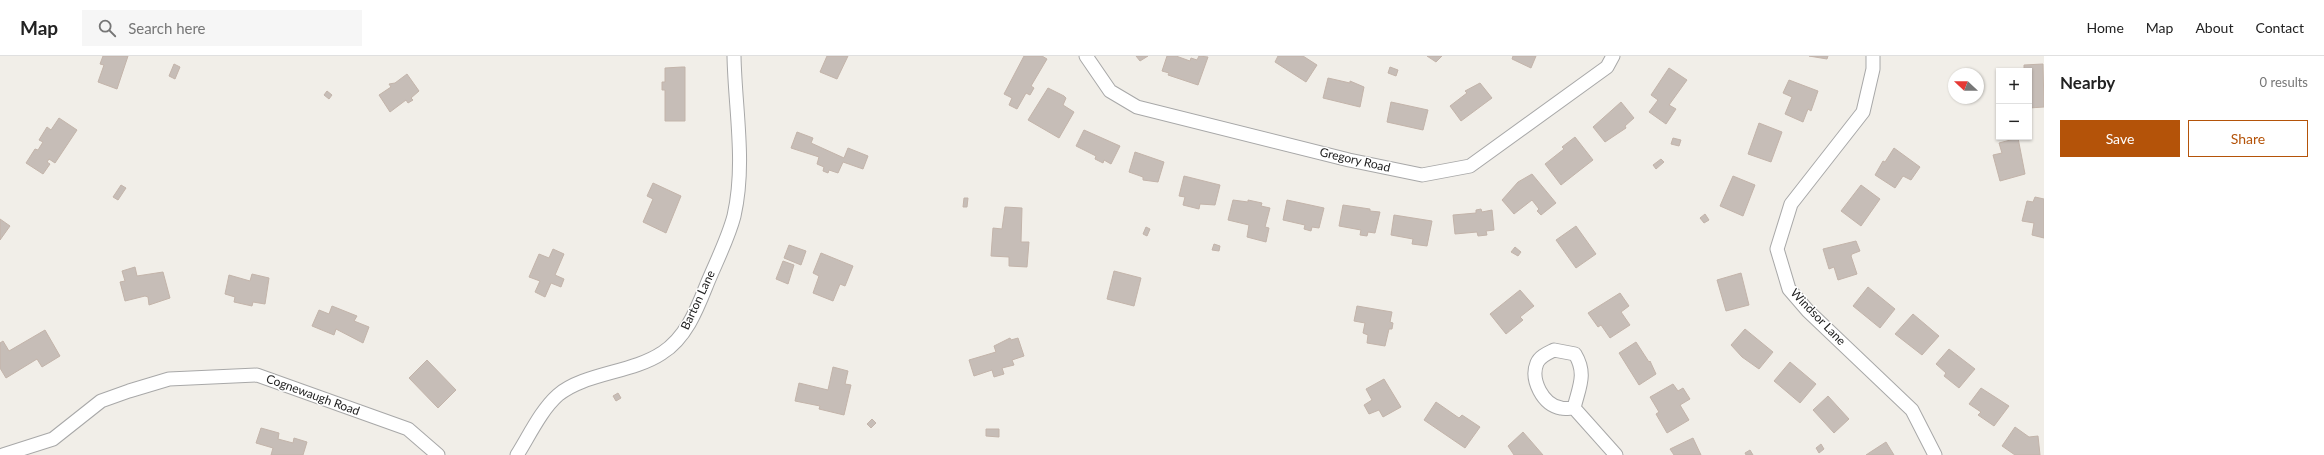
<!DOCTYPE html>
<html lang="en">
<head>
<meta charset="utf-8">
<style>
  :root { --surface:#fff; --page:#f6f6f6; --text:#222; --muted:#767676; --line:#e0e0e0; --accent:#b45309 }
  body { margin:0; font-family:Lato,sans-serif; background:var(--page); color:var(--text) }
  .controls { position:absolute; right:12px; top:12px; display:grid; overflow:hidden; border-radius:0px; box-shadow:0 1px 3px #0004 }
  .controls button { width:36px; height:36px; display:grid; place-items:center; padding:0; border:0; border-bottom:1px solid var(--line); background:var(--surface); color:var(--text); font:20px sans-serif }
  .compass { position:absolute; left:1948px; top:12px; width:36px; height:36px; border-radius:50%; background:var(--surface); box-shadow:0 1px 3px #0004; rotate:292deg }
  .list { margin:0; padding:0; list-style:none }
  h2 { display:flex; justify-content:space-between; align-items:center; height:52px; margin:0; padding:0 16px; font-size:17px }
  h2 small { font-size:13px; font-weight:400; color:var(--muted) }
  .actions { display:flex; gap:8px; padding:12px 16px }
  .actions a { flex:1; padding:9px 0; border:1px solid var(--accent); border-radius:0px; text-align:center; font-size:14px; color:var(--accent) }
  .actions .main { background:var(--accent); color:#fff }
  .icon { flex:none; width:22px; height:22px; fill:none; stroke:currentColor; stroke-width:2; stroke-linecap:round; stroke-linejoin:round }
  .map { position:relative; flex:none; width:2044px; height:399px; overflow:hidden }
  header { display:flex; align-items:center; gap:24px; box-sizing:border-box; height:56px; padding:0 20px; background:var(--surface); border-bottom:1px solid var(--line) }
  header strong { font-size:19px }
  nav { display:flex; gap:22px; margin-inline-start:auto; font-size:14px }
  .search { width:280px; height:36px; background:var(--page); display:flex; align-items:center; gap:10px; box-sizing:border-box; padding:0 14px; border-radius:0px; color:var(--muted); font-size:15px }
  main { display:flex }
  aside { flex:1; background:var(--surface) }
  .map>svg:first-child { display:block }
  .building { fill:#c6bdb7; stroke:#c3b4aa }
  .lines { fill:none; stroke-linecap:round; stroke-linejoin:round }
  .minor-casing { stroke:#a8a8a8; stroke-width:15 }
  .minor { stroke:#fff; stroke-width:13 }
  .labels { text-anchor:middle; stroke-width:3; stroke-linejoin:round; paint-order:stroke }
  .street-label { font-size:12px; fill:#212121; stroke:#fff }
</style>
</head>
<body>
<header>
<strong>Map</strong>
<div class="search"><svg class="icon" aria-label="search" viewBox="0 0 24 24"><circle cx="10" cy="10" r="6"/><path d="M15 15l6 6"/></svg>Search here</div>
<nav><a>Home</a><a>Map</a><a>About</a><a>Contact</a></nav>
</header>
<main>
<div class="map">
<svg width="2044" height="399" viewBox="0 0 2044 399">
  <rect width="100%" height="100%" fill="#f1eee8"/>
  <path class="building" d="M103 0H128L117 33 98 26 104 9 100 8Z
    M827 0H848L837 23 820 16Z
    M1024 0H1042L1047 3 1031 30 1034 32 1030 39 1026 37 1017 53 1009 49 1012 42 1004 38Z
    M1136 0H1148L1140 5Z
    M1167 0H1176L1190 5 1191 2 1197 4 1199 0 1208 1 1198 29 1168 19 1169 17 1162 15Z
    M1278 0H1303L1317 9 1306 26 1275 6Z
    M1427 0H1442L1436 6Z
    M1513 0H1536L1531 12 1512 3Z
    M1809 0H1828L1827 3Z
    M174 8 180 11 175 23 169 20Z
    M2043 8 2044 51 2029 52V15H2024V9Z
    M682 11H685V65H665V34H662V26H665V12Z
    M1390 11 1398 14 1396 20 1388 17Z
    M1669 12 1687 24 1669 49 1676 53 1666 68 1649 56 1658 44 1651 39Z
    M407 18 419 35 411 42 413 44 408 47 406 44 390 56 379 39 391 31 389 28 395 27Z
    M1328 22 1350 27V25L1364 31 1360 51 1323 42Z
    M1789 24 1818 35 1811 55 1808 53 1803 66 1785 58 1792 41 1783 37Z
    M1480 27 1492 42 1461 65 1450 50 1467 37 1465 35Z
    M1048 32 1064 40 1066 42 1063 49 1074 56 1059 82 1028 64Z
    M327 35 332 39 329 43 324 39Z
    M1391 46 1428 54 1423 74 1387 66Z
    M1621 46 1634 62 1625 70 1626 72 1605 86 1593 71Z
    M59 62 77 74 55 107 49 103 47 106 50 108 43 118 26 107 35 93 38 94 43 86 39 84 47 71 51 74Z
    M1759 67 1782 76 1771 106 1748 98Z
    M1084 74 1120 90 1111 108 1104 104 1103 107 1095 103 1096 100 1076 90Z
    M797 76 813 82 811 87 844 102 848 92 868 100 863 113 843 106 838 117 829 114 828 117 823 115 824 111 817 108 819 101 791 92Z
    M1575 81 1593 104 1561 129 1545 108 1564 93 1562 91Z
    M1673 82 1681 84 1679 90 1671 88Z
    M2018 82 2025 118 2000 125 1993 99 2002 97 1999 87Z
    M1894 92 1920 111 1911 124 1903 120 1895 132 1875 119 1883 105 1885 106Z
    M1135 96 1164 106 1158 126 1143 124V121L1129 116Z
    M1661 103 1664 106 1656 113 1653 109Z
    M1532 118 1556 147 1541 159 1537 155 1539 153 1532 144 1514 158 1502 144 1518 126Z
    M1184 120 1220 129 1215 149 1200 148 1199 153 1183 149 1185 141 1179 140Z
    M1733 120 1755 129 1743 160 1720 150Z
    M653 127 681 140 666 177 643 166 653 143 647 140Z
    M121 129 126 132 118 144 113 141Z
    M1861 129 1880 143 1861 170 1841 155Z
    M2035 141 2044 143V182L2032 179 2034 167 2022 165 2027 145 2033 146Z
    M964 142H968L967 151H963Z
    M1233 144 1248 146V144L1262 147 1261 150 1270 152 1265 171 1269 172 1266 186 1247 181 1249 169 1228 164Z
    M1287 144 1324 152 1319 172 1312 171 1311 175 1304 173 1305 169 1283 164Z
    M1343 149 1370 153V155L1380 156 1375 177 1368 176 1367 180 1360 179 1361 174 1339 170Z
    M1005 151 1022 152 1021 186H1029L1027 211 1009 210V201L991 200 993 172 1002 173Z
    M1481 153 1482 156 1492 154 1494 174 1486 175 1487 179 1478 180 1477 176 1455 178 1453 159 1476 157V154Z
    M1705 158 1709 164 1704 167 1700 162Z
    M1394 159 1432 165 1427 190 1412 188 1413 183 1391 179Z
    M0 163 10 170 0 184Z
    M1576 170 1596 198 1576 212 1556 184Z
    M1146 171 1150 173 1147 180 1143 178Z
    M1856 185 1860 195 1852 198 1851 200 1857 218 1838 224 1834 211 1829 213 1823 193Z
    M1214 188 1220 190 1219 195 1212 194Z
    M789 189 806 195 801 209 784 202Z
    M1515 191 1521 196 1518 200 1511 196Z
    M553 193 564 198 555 219 564 223 561 231 551 227 545 241 535 236 540 225 529 221 539 198 549 202Z
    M821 197 853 210 845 230 840 228 833 245 813 237 819 220 813 217Z
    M783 205 794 209 788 228 776 223Z
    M135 211 137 220 163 216 170 242 149 249 148 241 145 240 125 245 120 226 125 225 122 215Z
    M1114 215 1141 222 1134 250 1107 243Z
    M1741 217 1749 249 1726 255 1717 224Z
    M252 218 269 222 265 248 253 246 252 250 234 246 235 241 225 238 229 219 250 225Z
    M1868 231 1895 253 1880 272 1853 250Z
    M1520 234 1534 250 1520 261 1523 264 1506 278 1490 258Z
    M1620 237 1629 250 1621 256 1630 269 1610 282 1601 269 1598 271 1588 257Z
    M332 250 357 260 354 265 369 271 363 287 336 273 334 279 312 270 319 254 329 258Z
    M1357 250 1392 256 1390 266 1393 267 1392 273H1389L1385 290 1367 287 1368 279 1363 277 1365 267 1354 265Z
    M1913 258 1939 280 1922 299 1895 278Z
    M1745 273 1773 296 1759 313 1742 301 1731 289Z
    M45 274 60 300 42 311 37 303 6 322 0 312V287L3 285 9 295Z
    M1010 282 1011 284 1018 282 1024 300 1012 304 1014 309 1002 312 1004 318 994 321 992 314 974 320 969 304 996 296 994 290Z
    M1636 286 1649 306 1650 305 1656 318 1639 329 1619 297Z
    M1949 293 1975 313 1959 332 1944 320 1946 317 1936 308Z
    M427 304 456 334 438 352 409 322Z
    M1790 306 1816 328 1800 347 1774 325Z
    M833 311 848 315 845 328 851 329 844 359 819 353 820 350 795 345 799 327 828 334Z
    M1384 323 1401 351 1383 361 1379 354 1369 358 1364 349 1372 344 1366 333Z
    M1673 328 1678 335 1683 332 1690 343 1680 349 1689 364 1667 377 1656 358 1659 356 1650 341Z
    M1981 332 2009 350 1994 370 1978 359 1981 356 1969 348Z
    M618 337 621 342 616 345 613 340Z
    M1828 340 1849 363 1834 377 1813 354Z
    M1436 346 1459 362 1462 359 1480 371 1465 392 1424 364Z
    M872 363 876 367 871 372 867 368Z
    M2015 371 2029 381 2038 380 2040 399H2015L2002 390Z
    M261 372 279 377 278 383 293 387 294 382 307 386 303 399H271L273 392 256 387Z
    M986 373H999V381L986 380Z
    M1523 376 1530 384 1543 399H1514L1508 390Z
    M1693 382 1701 399H1674L1670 393Z
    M1886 386 1894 399H1866L1872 395Z
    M1821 388 1824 393 1819 397 1816 392Z
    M1750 394 1753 399H1746L1745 397Z"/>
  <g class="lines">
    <g class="minor-casing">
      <path id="minor" d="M1086 0 1110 35 1137 51 1349 104 1422 119 1470 110 1607 11 1613 0
        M1873 0V13L1863 56 1791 148 1777 193 1789 233 1808 255 1912 354 1935 399
        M1554 294 1575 298C1587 318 1579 331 1574 352 1570 352 1565 353 1561 352 1543 349 1530 324 1537 307 1540 300 1548 297 1554 294Z
        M1574 352 1616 399
        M3 399 53 383 101 345 129 335 169 323 257 319 408 373 438 399
        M517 399C529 380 541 354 558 339 584 317 632 317 662 297 686 282 697 253 707 228 716 206 728 183 734 160 746 107 735 53 734 0"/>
    </g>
    <use href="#minor" class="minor"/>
  </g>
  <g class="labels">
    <g class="street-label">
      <text transform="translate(1355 104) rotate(13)" y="4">Gregory Road</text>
      <text transform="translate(698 244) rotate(-65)" y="4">Barton Lane</text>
      <text transform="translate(1818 261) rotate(46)" y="4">Windsor Lane</text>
      <text transform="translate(313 339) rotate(20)" y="4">Cognewaugh Road</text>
    </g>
  </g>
</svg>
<div class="controls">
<button>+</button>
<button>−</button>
</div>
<svg class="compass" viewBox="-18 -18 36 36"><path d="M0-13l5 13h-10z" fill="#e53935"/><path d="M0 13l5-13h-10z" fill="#767676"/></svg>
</div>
<aside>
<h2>Nearby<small>0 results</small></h2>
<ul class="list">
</ul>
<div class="actions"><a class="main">Save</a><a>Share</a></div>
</aside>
</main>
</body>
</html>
